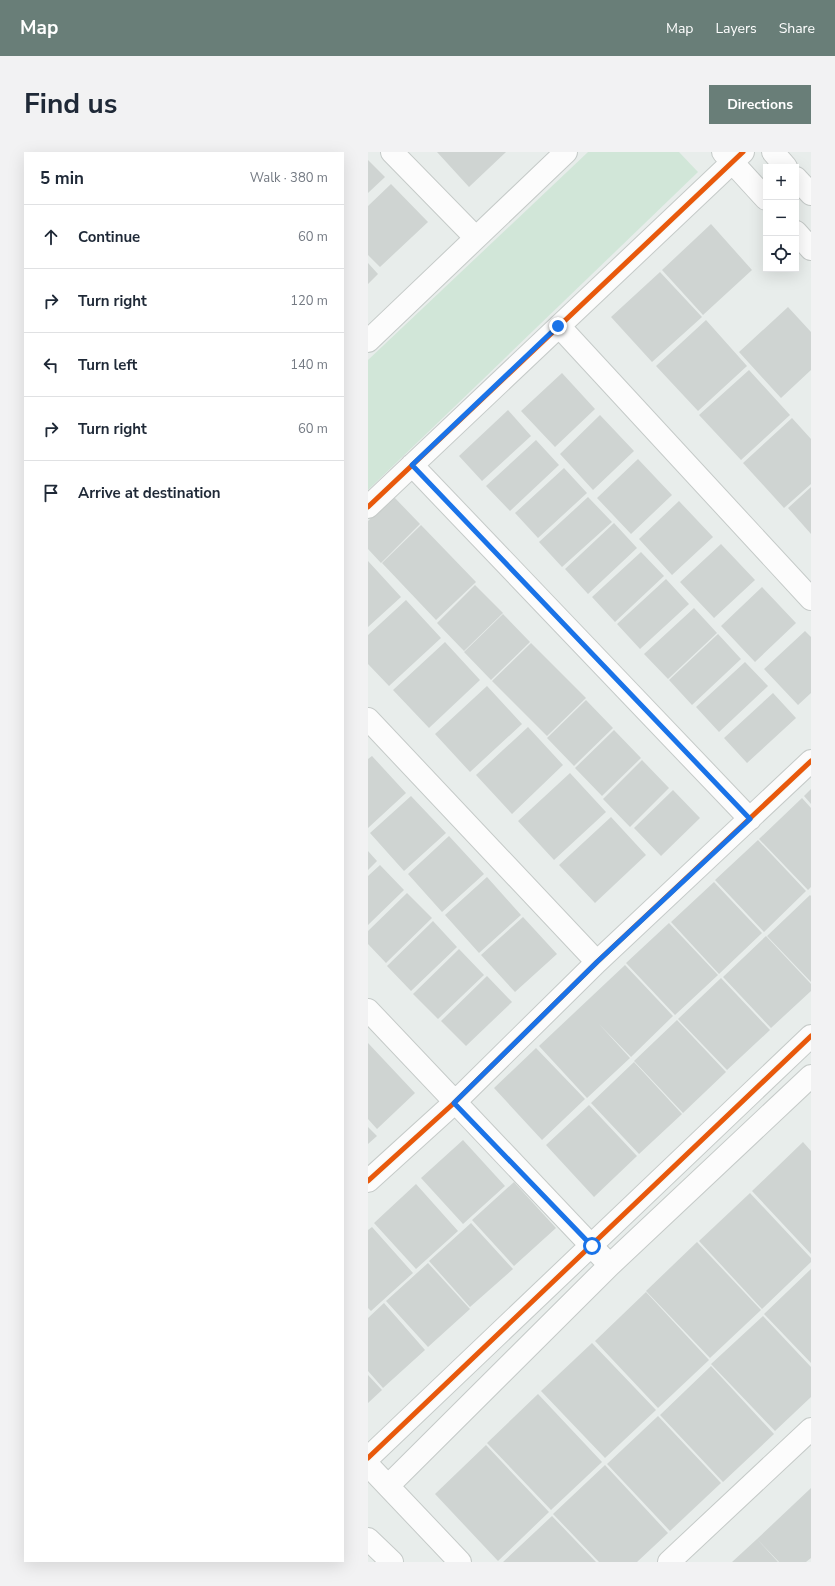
<!DOCTYPE html>
<html lang="en">
<head>
<meta charset="utf-8">
<style>
  :root { --surface:#fff; --page:#f2f2f3; --text:#1f2937; --muted:#747a83; --line:#e0e1e3; --accent:#697e78 }
  body { margin:0; font-family:"Nunito Sans",sans-serif; background:var(--page); color:var(--text) }
  .controls { position:absolute; right:12px; top:12px; display:grid; overflow:hidden; border-radius:0px; box-shadow:0 4px 16px #0002 }
  .controls button { width:36px; height:36px; display:grid; place-items:center; padding:0; border:0; border-bottom:1px solid var(--line); background:var(--surface); color:var(--text); font:20px sans-serif }
  .stop { position:absolute; width:12px; height:12px; margin:-9px; border:3px solid #1a73e8; border-radius:50%; background:#fff }
  .stop.end { background:#1a73e8; border-color:#fff; box-shadow:0 1px 4px #0008 }
  .list { margin:0; padding:0; list-style:none }
  h2 { display:flex; justify-content:space-between; align-items:center; height:52px; margin:0; padding:0 16px; font-size:17px }
  h2 small { font-size:13px; font-weight:400; color:var(--muted) }
  .list li { display:grid; grid-template-columns:26px 1fr auto; gap:12px; align-items:center; box-sizing:border-box; height:64px; padding:0 16px; border-top:1px solid var(--line) }
  .list b { display:block; font-size:15px; white-space:nowrap }
  .list em { font-size:13px; font-style:normal; color:var(--muted) }
  .icon { flex:none; width:22px; height:22px; fill:none; stroke:currentColor; stroke-width:2; stroke-linecap:round; stroke-linejoin:round }
  .map { position:relative; flex:none; width:443px; height:1410px; overflow:hidden; border-radius:0px }
  header { display:flex; align-items:center; gap:24px; box-sizing:border-box; height:56px; padding:0 20px; background:var(--accent); color:#fff }
  header strong { font-size:19px }
  nav { display:flex; gap:22px; margin-inline-start:auto; font-size:14px }
  .intro { display:flex; align-items:center; justify-content:space-between; box-sizing:border-box; height:96px; padding:0 24px }
  h1 { margin:0; font-size:28px }
  .button { padding:10px 18px; border-radius:0px; background:var(--accent); color:#fff; font-size:14px; font-weight:700 }
  main { display:flex; gap:24px; padding:0 24px }
  aside { flex:1; background:var(--surface); border-radius:0px; box-shadow:0 4px 16px #0002 }
  .map>svg:first-child { display:block }
  .green { fill:#d1e6d8 }
  .building { fill:#cfd4d2 }
  .lines { fill:none; stroke-linecap:round; stroke-linejoin:round }
  .street-casing { stroke:#c5cac8; stroke-width:24 }
  .street { stroke:#fcfcfc; stroke-width:22 }
  .cycleway-casing { stroke:#f7fbf9; stroke-width:8 }
  .cycleway { stroke:#e8590c; stroke-width:5 }
  .route { stroke:#1a73e8; stroke-width:5 }
</style>
</head>
<body>
<header>
<strong>Map</strong>
<nav><a>Map</a><a>Layers</a><a>Share</a></nav>
</header>
<div class="intro"><h1>Find us</h1><a class="button">Directions</a></div>
<main>
<aside>
<h2>5 min<small>Walk · 380 m</small></h2>
<ul class="list">
<li><svg class="icon" aria-label="ahead" viewBox="0 0 24 24"><path d="M12 20V5M6 11l6-6 6 6"/></svg><div><b>Continue</b></div><em>60 m</em></li>
<li><svg class="icon" aria-label="right" viewBox="0 0 24 24"><path d="M7 20v-9h11M14 6l5 5-5 5"/></svg><div><b>Turn right</b></div><em>120 m</em></li>
<li><svg class="icon" aria-label="left" viewBox="0 0 24 24"><path d="M17 20v-9H6M10 6l-5 5 5 5"/></svg><div><b>Turn left</b></div><em>140 m</em></li>
<li><svg class="icon" aria-label="right" viewBox="0 0 24 24"><path d="M7 20v-9h11M14 6l5 5-5 5"/></svg><div><b>Turn right</b></div><em>60 m</em></li>
<li><svg class="icon" aria-label="arrive" viewBox="0 0 24 24"><path d="M6 21V4h12l-3 4 3 4H6"/></svg><div><b>Arrive at destination</b></div></li>
</ul>
</aside>
<div class="map">
<svg width="443" height="1410" viewBox="0 0 443 1410">
  <rect width="100%" height="100%" fill="#e8edeb"/>
  <path class="green" d="M220 0H311L330 20 0 338V208Z"/>
  <path class="building" d="M69 0H138L101 35Z
    M0 8 17 25 0 41Z
    M23 32 60 70 12 115 0 103V54Z
    M343 72 384 118 335 163 294 118Z
    M0 111 10 122 0 132Z
    M292 120 334 165 284 210 243 165Z
    M420 155 443 180V218L413 246 371 200Z
    M338 168 379 214 330 259 288 214Z
    M381 218 422 263 373 308 331 263Z
    M194 221 227 257 187 295 153 259Z
    M140 258 163 284 114 329 91 304Z
    M232 263 266 299 225 338 192 302Z
    M424 266 443 287V332L416 356 375 311Z
    M168 288 191 313 142 359 118 334Z
    M270 307 304 343 263 382 229 346Z
    M196 316 219 341 170 386 147 361Z
    M443 335V382L420 356Z
    M25 344 52 372 13 411 0 397V369Z
    M220 345 244 370 194 415 171 390Z
    M311 349 345 385 304 423 271 387Z
    M246 371 269 396 220 442 197 417Z
    M53 373 108 430 68 468 14 411Z
    M353 392 387 428 346 466 312 430Z
    M273 400 296 424 247 470 224 445Z
    M0 409 33 445 0 475Z
    M298 427 321 452 272 497 249 472Z
    M107 433 135 461 96 499 69 471Z
    M394 435 428 471 387 510 353 474Z
    M38 448 73 486 21 534 0 512V483Z
    M326 456 349 481 300 527 276 502Z
    M135 462 162 490 123 528 96 500Z
    M437 479 443 485V541L430 553 396 517Z
    M350 482 373 507 324 553 301 528Z
    M77 490 112 528 61 576 25 538Z
    M163 491 218 546 179 584 124 529Z
    M377 510 400 534 351 580 328 555Z
    M119 534 154 572 102 620 67 582Z
    M405 541 428 566 379 611 356 586Z
    M218 548 245 576 206 614 179 586Z
    M160 575 195 613 144 662 108 623Z
    M246 578 273 606 234 644 207 616Z
    M4 604 38 641 0 676V607Z
    M274 608 301 636 262 675 235 647Z
    M202 621 238 660 186 708 150 669Z
    M443 637V652L436 644Z
    M305 638 332 666 293 704 266 676Z
    M43 644 78 681 36 719 2 681Z
    M434 646 443 656V735L440 738 391 687Z
    M243 665 278 703 227 751 191 713Z
    M81 684 116 722 74 760 40 722Z
    M390 688 438 739 396 780 347 728Z
    M0 699 9 709 0 718Z
    M12 713 36 738 0 773V724Z
    M119 725 153 763 111 801 77 763Z
    M346 730 394 781 351 822 303 770Z
    M39 741 64 766 18 811 0 792V779Z
    M442 743 443 744V830L399 784Z
    M155 765 189 802 147 840 113 803Z
    M65 769 89 795 43 839 19 814Z
    M301 771 350 823 307 863 258 811Z
    M398 784 443 832V839L403 876 355 825Z
    M91 797 116 823 70 867 45 842Z
    M257 813 305 864 263 905 231 872 262 906 219 946 171 894Z
    M119 824 144 850 98 894 73 869Z
    M353 826 402 878 359 918 310 867Z
    M309 868 358 920 315 961 266 909Z
    M0 891 47 941 9 977 0 967Z
    M168 896 217 947 174 988 126 936Z
    M266 910 314 962 271 1002 223 951Z
    M221 953 269 1004 226 1045 178 993Z
    M0 975 9 984 0 992Z
    M95 988 137 1034 95 1072 53 1026Z
    M435 990 443 999V1102L384 1039Z
    M146 1030 188 1076 146 1114 104 1068Z
    M48 1032 90 1079 48 1117 6 1071Z
    M382 1041 443 1106V1110L394 1157 331 1089Z
    M103 1071 145 1117 102 1155 61 1109Z
    M4 1075 45 1121 3 1159 0 1156V1078Z
    M329 1090 393 1158 342 1206 278 1139Z
    M60 1111 102 1157 60 1195 18 1149Z
    M443 1117V1211L396 1162Z
    M278 1140 341 1208 290 1256 227 1189Z
    M16 1151 57 1198 15 1236 0 1219V1166Z
    M395 1164 443 1215V1245L407 1279 343 1212Z
    M224 1191 288 1258 237 1306 173 1239Z
    M343 1214 406 1282 355 1330 292 1263Z
    M0 1223 14 1238 0 1251Z
    M170 1242 234 1310 183 1358 119 1291Z
    M290 1264 353 1331 302 1379 239 1312Z
    M118 1293 181 1360 130 1409 67 1342Z
    M237 1313 300 1381 269 1410H231L185 1362Z
    M443 1336V1406L438 1410H411L389 1387Z
    M184 1364 228 1410H135Z
    M389 1387 410 1410H364Z"/>
  <g class="lines">
    <g class="street-casing">
      <path id="street" d="M24 0 108 86
        M355 0 398 47
        M405 0 418 15
        M428 26 443 42
        M428 80 443 97
        M191 174 443 447
        M0 189 198 0
        M44 313 382 667
        M0 355 375 0
        M0 567 229 810
        M0 858 234 1105
        M0 1029 86 951 229 810 443 609
        M0 1306 443 884
        M0 1313 92 1410
        M21 1333 242 1113 443 924
        M0 1387 24 1410
        M301 1410 443 1277"/>
    </g>
    <use href="#street" class="street"/>
    <g class="cycleway-casing">
      <path id="cycleway" d="M0 355 375 0
        M0 1029 86 951 229 810 443 609
        M0 1306 443 884"/>
    </g>
    <use href="#cycleway" class="cycleway"/>
  </g>
  <g class="lines">
    <path class="route" d="M190 174 44 313 382 667 229 810 86 951 224 1094"/>
  </g>
</svg>
<div class="controls">
<button>+</button>
<button>−</button>
<button><svg class="icon" aria-label="locate" viewBox="0 0 24 24"><circle cx="12" cy="12" r="6"/><path d="M12 2v4M12 18v4M2 12h4M18 12h4"/></svg></button>
</div>
<div class="stop" style="left:224px;top:1094px"></div>
<div class="stop end" style="left:190px;top:174px"></div>
</div>
</main>
</body>
</html>
